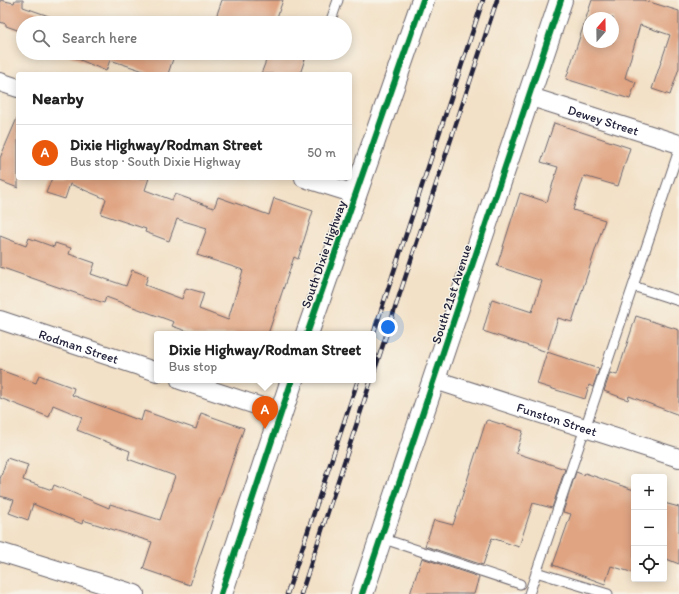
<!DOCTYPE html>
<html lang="en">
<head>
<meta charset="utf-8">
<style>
  :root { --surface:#fff; --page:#f6f6f6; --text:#222; --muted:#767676; --line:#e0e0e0; --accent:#ea580c }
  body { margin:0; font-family:Itim,sans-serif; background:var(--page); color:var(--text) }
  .controls { position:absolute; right:12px; bottom:12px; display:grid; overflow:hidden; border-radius:4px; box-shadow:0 2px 10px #0003 }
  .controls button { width:36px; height:36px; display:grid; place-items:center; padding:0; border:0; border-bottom:1px solid var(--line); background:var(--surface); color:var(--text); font:20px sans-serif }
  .compass { position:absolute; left:583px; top:12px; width:36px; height:36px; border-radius:50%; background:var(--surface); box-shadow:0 2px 10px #0003; rotate:20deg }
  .you { position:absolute; left:388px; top:327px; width:14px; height:14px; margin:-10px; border:3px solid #fff; border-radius:50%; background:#1a73e8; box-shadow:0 0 0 6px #1a73e833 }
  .badge { display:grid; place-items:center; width:26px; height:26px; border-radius:50%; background:var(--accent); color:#fff; font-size:13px; font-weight:700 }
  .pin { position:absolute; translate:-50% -33px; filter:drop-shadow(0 1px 2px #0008) }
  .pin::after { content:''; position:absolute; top:21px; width:14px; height:12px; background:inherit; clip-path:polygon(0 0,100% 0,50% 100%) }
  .popup { position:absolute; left:154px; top:331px; width:222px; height:52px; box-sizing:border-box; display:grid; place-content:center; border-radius:4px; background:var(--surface); filter:drop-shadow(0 1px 3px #0005); font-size:13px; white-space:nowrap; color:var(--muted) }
  .popup b { font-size:15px; color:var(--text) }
  .popup::after { content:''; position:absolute; left:50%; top:100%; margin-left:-8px; border:8px solid transparent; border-top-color:var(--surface) }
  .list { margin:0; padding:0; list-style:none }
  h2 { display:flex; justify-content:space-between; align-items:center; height:52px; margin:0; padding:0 16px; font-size:17px }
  h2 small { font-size:13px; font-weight:400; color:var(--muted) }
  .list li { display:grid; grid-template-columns:26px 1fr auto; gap:12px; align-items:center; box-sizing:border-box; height:56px; padding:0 16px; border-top:1px solid var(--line) }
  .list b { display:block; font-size:15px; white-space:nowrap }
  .list p { margin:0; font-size:13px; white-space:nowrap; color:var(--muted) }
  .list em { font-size:13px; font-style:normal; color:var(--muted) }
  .icon { flex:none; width:22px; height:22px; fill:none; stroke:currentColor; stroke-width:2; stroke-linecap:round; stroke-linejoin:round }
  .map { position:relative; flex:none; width:679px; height:594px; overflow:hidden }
  .search { position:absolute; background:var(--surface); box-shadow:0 2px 10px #0003; left:16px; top:16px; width:336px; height:44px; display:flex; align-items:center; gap:10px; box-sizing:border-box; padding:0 14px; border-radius:22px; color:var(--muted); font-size:15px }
  .panel { position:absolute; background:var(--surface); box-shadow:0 2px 10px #0003; left:16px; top:72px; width:336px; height:108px; border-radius:4px }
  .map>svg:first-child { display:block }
  .building { fill:#e0a482; fill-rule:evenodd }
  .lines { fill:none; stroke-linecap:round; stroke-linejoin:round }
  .lane-casing { stroke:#6b656c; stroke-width:11 }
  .street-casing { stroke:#6b656c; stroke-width:20 }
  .primary-casing { stroke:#6b656c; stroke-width:24 }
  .lane { stroke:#fff; stroke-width:9 }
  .street { stroke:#fff; stroke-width:18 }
  .primary { stroke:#fff; stroke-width:22 }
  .rail-casing { stroke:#22223b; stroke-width:4.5 }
  .rail { stroke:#f7f3e8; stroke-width:3; stroke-dasharray:9; stroke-linecap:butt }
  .cycleway-casing { stroke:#f7f3e8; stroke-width:8 }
  .cycleway { stroke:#00873e; stroke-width:6 }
  .labels { text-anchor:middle; stroke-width:3; stroke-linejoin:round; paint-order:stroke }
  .street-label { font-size:13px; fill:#22223b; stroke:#f7f3e8 }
</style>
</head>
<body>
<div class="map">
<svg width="679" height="594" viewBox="0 0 679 594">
  <rect width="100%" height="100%" fill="#f7f3e8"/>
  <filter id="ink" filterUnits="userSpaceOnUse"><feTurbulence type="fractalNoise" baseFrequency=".025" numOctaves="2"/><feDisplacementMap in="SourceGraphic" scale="8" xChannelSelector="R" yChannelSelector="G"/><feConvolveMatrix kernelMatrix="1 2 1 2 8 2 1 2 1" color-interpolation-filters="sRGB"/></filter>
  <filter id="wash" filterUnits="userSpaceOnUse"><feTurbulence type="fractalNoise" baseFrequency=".012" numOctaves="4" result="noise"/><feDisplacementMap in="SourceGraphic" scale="16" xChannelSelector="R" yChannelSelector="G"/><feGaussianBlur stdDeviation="0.9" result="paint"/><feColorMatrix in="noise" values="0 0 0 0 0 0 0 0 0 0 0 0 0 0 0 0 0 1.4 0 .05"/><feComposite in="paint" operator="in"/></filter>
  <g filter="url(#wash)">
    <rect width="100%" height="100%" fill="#f3e1c7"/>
    <g id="blocks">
      <path class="building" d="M0 0 14 3 15 0H23V7L63 21 62 23H23V32L6 26V24L0 22Z
        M222 0H283L275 23H214Z
        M592 0H643L679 11V68L670 95 652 89 670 35 640 25 625 78 636 82 630 99 566 79ZM589 18H613V42H589Z
        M64 53H175L168 74H153L110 60 106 71Z
        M269 53H307L300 74H261Z
        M18 116V188L0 181V158Z
        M554 123 630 148 618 186 584 176 573 210 605 220 572 322 558 318 547 352 483 331 492 299 532 312 542 281 497 266 520 193 547 202 558 167 541 162Z
        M52 178H149L145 190 172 200 175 194 214 208 218 197 269 215 274 198 313 211 298 259 294 257 268 334H195L172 326 174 322 106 297 104 303 0 267V236L26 246 29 238 54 247 55 243 71 248 69 254 95 263 91 274 126 286 132 270 148 276 145 285 182 299 186 288 204 293 199 309 228 320 243 270 197 255 207 228 177 219 169 241 145 232 146 229 101 214 106 199 70 184 65 199 46 193Z
        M636 316 679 330V415L629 396 628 400 604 391 610 373 617 375Z
        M547 352 599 369 593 387 589 385 585 399 537 384Z
        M0 370 36 383 39 375 74 388 72 395 141 421 144 411 196 429 201 413 244 428 190 585 143 569 152 542 83 520 82 524 33 504 28 520 9 513 14 500 0 496V479L7 458 28 465 23 480 52 490 54 485 109 508 110 504 160 520 175 476 128 459 130 451 77 430 82 417 53 405 49 417 0 398Z
        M488 420 523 431 516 453 565 469 552 508 533 503 519 547 492 538 483 565 425 546 434 520 453 525 486 421Z
        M576 472 584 475 585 473 634 490V573L611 566 605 584 553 565 571 514 563 512Z
        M664 503 679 507V564L664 558Z
        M422 558 479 577 474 594H410Z"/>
    </g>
  </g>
  <g filter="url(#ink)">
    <use href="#blocks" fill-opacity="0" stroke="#6b656c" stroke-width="1"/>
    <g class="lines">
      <g class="lane-casing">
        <path id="lane" d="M330 23 338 0
          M633 286 679 301
          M381 538 520 584
          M536 572 608 594
          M529 594 679 150"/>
      </g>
      <g class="street-casing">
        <g id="street">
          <path d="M0 82 18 88"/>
          <path id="s1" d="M528 96 679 144"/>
          <path d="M304 178 355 194"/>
          <path id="s2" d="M0 320 157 372"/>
          <path d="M180 380 280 413"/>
          <path id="s3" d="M435 380 679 458"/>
          <path d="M0 552 135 594"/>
        </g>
      </g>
      <g class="primary-casing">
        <path id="primary" d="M307 334 423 0
          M221 594 292 380
          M362 594 561 0"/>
      </g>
      <use href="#lane" class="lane"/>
      <use href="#street" class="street"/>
      <use href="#primary" class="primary"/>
      <g class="rail-casing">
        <path id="rail" d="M373 335 483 0
          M373 375 497 0
          M287 594 358 380
          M301 594 371 380"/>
      </g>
      <use href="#rail" class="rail"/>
      <g class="cycleway-casing">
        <path id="cycleway" d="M307 334 423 0
          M221 594 292 380
          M362 594 561 0"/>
      </g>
      <use href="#cycleway" class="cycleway"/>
    </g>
  </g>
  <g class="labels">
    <g class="street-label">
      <text dy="5" stroke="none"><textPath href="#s1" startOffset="79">Dewey Street</textPath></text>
      <text transform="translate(323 254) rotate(-71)" y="5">South Dixie Highway</text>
      <text transform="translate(451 294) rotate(-72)" y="5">South 21st Avenue</text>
      <text dy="5" stroke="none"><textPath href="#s2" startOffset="83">Rodman Street</textPath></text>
      <text dy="5" stroke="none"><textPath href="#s3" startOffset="128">Funston Street</textPath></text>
    </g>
  </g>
</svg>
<div class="controls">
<button>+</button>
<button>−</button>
<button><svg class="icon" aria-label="locate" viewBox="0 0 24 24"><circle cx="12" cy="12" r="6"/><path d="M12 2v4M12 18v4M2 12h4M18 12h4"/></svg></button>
</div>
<svg class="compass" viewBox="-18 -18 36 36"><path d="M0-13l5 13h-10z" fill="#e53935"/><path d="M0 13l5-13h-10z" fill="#767676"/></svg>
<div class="you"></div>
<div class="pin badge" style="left:265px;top:429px">A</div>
<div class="popup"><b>Dixie Highway/Rodman Street</b>Bus stop</div>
<div class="search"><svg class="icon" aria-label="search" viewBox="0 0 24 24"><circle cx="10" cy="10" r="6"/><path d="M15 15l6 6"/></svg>Search here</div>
<section class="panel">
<h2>Nearby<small></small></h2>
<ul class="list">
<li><span class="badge">A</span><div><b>Dixie Highway/Rodman Street</b><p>Bus stop · South Dixie Highway</p></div><em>50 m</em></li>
</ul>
</section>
</div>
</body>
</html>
